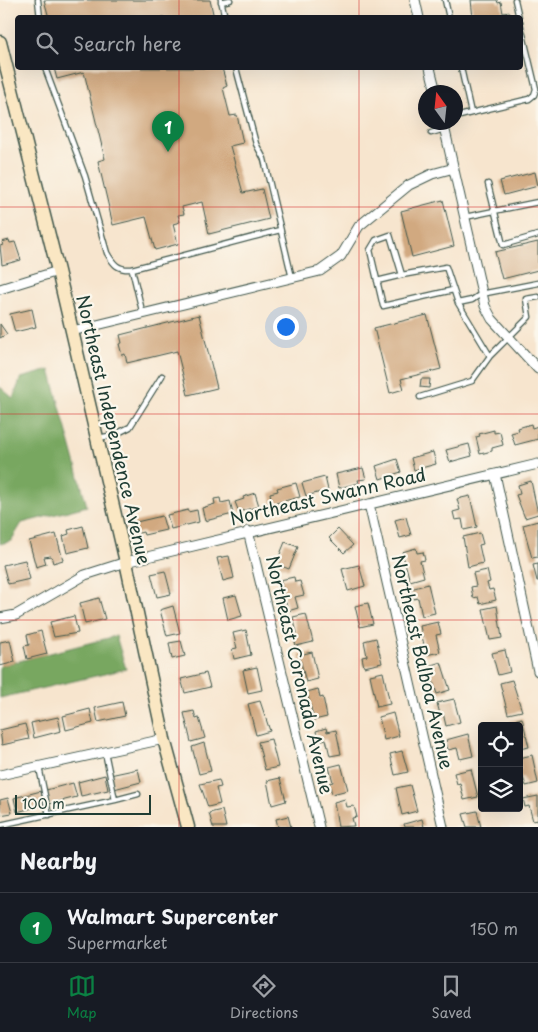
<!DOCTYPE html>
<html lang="en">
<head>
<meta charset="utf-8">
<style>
  :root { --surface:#171b24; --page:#20242c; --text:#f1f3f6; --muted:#9ea1a6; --line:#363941; --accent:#0b8043 }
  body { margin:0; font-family:"Playpen Sans",sans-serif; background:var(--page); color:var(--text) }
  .controls { position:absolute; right:15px; bottom:15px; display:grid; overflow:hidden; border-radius:5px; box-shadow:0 5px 20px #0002 }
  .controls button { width:45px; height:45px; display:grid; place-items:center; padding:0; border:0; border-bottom:1px solid var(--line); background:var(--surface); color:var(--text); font:25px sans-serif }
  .compass { position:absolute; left:418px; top:85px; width:45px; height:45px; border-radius:50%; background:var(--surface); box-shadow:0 5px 20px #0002; rotate:345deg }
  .scale { position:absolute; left:15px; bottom:12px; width:136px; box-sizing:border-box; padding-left:5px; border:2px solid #1f3d34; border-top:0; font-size:14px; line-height:18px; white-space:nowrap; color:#1f3d34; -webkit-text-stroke:4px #fbf7ec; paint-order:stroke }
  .you { position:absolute; left:285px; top:326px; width:18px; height:18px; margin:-12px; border:4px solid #fff; border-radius:50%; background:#1a73e8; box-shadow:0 0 0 8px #1a73e833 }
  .badge { display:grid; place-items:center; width:32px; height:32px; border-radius:50%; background:var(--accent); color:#fff; font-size:16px; font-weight:700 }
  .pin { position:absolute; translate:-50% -41px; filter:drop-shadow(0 1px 2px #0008) }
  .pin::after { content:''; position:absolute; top:26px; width:18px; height:15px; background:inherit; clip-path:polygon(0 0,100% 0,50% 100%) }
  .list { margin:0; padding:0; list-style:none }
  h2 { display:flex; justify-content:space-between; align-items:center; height:65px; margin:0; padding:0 20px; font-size:21px }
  h2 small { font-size:16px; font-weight:400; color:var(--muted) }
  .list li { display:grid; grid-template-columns:32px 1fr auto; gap:15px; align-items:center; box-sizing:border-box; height:70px; padding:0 20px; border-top:1px solid var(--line) }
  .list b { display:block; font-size:19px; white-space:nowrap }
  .list p { margin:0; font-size:16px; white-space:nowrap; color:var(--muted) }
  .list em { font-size:16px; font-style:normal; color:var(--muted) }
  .icon { flex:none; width:28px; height:28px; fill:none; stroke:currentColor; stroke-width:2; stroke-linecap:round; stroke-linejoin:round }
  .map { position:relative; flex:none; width:538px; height:827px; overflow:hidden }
  .search { position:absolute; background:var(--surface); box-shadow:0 5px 20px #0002; left:15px; right:15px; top:15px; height:55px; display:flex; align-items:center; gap:12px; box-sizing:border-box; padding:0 18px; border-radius:5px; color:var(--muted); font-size:19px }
  .sheet { height:135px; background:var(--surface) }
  nav { display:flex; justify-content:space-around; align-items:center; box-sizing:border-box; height:70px; border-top:1px solid var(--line); background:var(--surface); font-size:14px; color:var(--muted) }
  nav a { display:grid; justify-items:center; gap:2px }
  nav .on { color:var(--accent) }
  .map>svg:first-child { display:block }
  .forest { fill:#78a761; stroke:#4c724a }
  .building { fill:#d1a980 }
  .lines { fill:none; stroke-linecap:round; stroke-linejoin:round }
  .lane-casing { stroke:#3f564b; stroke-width:7 }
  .street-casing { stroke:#3f564b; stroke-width:11 }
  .secondary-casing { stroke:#3f564b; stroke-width:15 }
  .lane { stroke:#fff; stroke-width:4.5 }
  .street { stroke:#fff; stroke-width:9 }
  .secondary { stroke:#fae7c3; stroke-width:12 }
  .grid { fill:none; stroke:#d62828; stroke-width:1; stroke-opacity:0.55 }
  .labels { text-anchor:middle; stroke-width:4.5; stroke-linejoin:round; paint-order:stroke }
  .street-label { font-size:18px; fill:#1f3d34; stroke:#fbf7ec }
</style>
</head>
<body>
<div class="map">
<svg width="538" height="827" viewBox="0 0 538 827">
  <rect width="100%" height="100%" fill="#fbf7ec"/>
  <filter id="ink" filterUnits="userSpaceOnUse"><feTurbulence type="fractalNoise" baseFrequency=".02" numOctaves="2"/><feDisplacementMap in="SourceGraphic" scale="10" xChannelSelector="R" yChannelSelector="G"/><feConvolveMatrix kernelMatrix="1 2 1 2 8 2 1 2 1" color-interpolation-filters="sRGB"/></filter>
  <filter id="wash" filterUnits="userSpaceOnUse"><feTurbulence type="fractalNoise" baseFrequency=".0096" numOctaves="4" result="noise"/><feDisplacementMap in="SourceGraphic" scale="20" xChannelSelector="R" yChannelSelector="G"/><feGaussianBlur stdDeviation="1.12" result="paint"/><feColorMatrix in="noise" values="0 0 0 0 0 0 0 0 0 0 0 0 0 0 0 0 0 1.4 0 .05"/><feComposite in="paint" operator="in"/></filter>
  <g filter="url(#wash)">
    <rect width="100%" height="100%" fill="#f7e5ce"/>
    <path class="forest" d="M50 370 87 506 22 523 11 541 0 544V387L13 398 21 378Z
      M116 636 126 669 0 698V666Z"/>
    <g id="blocks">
      <path class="building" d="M44 0H210L214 18H49Z
        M471 0H497L498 3 501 2 503 13 510 12 511 18H473Z
        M54 68H222L227 86 223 88 230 116 237 115 243 143 230 146 243 193 262 189 269 219 209 234 202 202 182 207 184 214 178 215 180 222 173 224 178 244 155 250 146 217 113 225 98 161 105 159 84 72 57 79Z
        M535 172 538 186 504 195 500 181Z
        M443 200 454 246 412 257 401 211Z
        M9 240 10 243 15 242 21 260 2 265 0 246 3 245 2 242Z
        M538 242V270L502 279 495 252Z
        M32 309 36 327 15 332 10 314Z
        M199 315 217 388 188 395 177 351 127 363 125 354 122 355 119 344 122 343 120 335Z
        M427 315 441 369 401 379 404 389 390 393 374 328Z
        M0 324 7 334 0 338Z
        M421 379H430L429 388 420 387Z
        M531 424 532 428 538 426V439L515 445 511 433 519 431 518 428Z
        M494 430V433L500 432 503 445 492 448V451L480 454 476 437 480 436 479 434Z
        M469 444 472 456 450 462 446 450Z
        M433 452 436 464 414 470 411 458Z
        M397 459 401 472 380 479 376 466Z
        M363 468 366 479 358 480 359 483 339 488 336 474Z
        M325 477 328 490 306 496 302 483Z
        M531 481 538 514 525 518 516 495 520 494 518 485Z
        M296 483 300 497 272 504 270 493 278 491 277 488Z
        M255 493 259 506 239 512 235 502 244 499 243 497Z
        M470 496 477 527 464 530 462 519 455 520 453 512 460 510 457 499Z
        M220 498 221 503 230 501 233 514 205 521 202 508 215 504 214 499Z
        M188 510V512L197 510 199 522 171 529 167 515Z
        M162 516 166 530 144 535 143 532 135 534 132 523Z
        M406 517 411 535 400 538 395 520Z
        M538 521V557L532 558 523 525Z
        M83 526 88 548 67 553 63 536 69 534 68 530Z
        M338 529 353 545 344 553 329 538Z
        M480 533 483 544 479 545 483 563 468 567 463 537Z
        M56 534 63 560 53 563 51 556 44 557 46 564 36 567 29 541Z
        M285 542 298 547 289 569 276 564Z
        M416 548 417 553 423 552 425 560 420 561 424 577 410 581 402 552Z
        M229 556 234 578 223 581 217 558Z
        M25 560 30 579 8 584 3 565Z
        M538 564V581H537L533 565Z
        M359 565 365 586 348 591 342 569Z
        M487 570 490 582 487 583 489 590 493 589 496 600 480 604 478 597 473 598 471 587 476 586 473 573Z
        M165 571 171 594 157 597 151 574Z
        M294 577 295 582 300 581 304 595 295 597 298 608 288 611 280 580Z
        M428 584 435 613 422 616 418 598 413 599 411 589Z
        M236 595 242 616 228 620 223 598Z
        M99 598 105 619 85 624 80 603Z
        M368 603 373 624 360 627 355 606Z
        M173 606 180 633 167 636 160 610Z
        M497 606 502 638 490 640 483 609Z
        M306 614 313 642 296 646 293 634 297 633 293 617Z
        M74 616 78 633 54 637 50 622Z
        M438 622 441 634 436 635 440 652 426 655 420 626Z
        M246 630 251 655 234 659 232 649 237 648 233 633Z
        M41 631 47 654 27 659 24 646 29 645 27 635Z
        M376 638 382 663 364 667 362 657 367 656 364 641Z
        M10 640 15 662 0 666V642Z
        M181 641 185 656 172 659 169 643Z
        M505 650 510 672 498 675 492 653Z
        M312 652 318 679 306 682 299 655Z
        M441 662 450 690 437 694 428 666Z
        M257 667 262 690 248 693 243 670Z
        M383 672 390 704 377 707 370 675Z
        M206 673 210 687 185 693 181 679Z
        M512 680 522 711 508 714 500 683Z
        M318 689 320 698 323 697 327 717 314 720 307 692Z
        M454 699 460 722 446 726 443 713 440 714 437 703Z
        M260 701 270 731 256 735 248 704Z
        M122 702 125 716 98 722 95 708Z
        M90 709 93 723 66 730 63 716Z
        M194 711 196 719 199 718 205 738 191 742 184 713Z
        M393 713 399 736 384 740 379 717Z
        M58 717 61 731 34 738 31 723Z
        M522 718 529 747 519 749V726H511L510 721Z
        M25 724 29 739 2 745 0 730Z
        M326 728 327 732 336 730 341 754 330 756 326 739 318 741 316 731Z
        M468 734 473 756 460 759 457 748 448 750 446 740Z
        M271 739 278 767 265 770 258 742Z
        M204 743 211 771 199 774 192 747Z
        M402 751 408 772 395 775 390 754Z
        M532 755 538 783 526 786 523 777 519 778V770L521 769 519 758Z
        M341 764 348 790 332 794 329 783 333 782 329 767Z
        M138 769 141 782 114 789 110 775Z
        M471 769 478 797 464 800 460 783 457 784 454 773Z
        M105 775 108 790 81 796 78 782Z
        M280 778 286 801 272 805 267 781Z
        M219 780 221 787 216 788 220 804 208 807 200 784Z
        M73 783 77 797 49 804 46 790Z
        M410 785 417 811 402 815 396 788Z
        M41 791 44 805 17 812 14 798Z
        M538 796V820L533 821 529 806 525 807 523 799Z
        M8 798 12 813 0 815V800Z
        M345 799 347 807 354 806 357 817 352 818 354 826 338 827 334 802Z
        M222 810 226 827H213L209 813Z
        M477 811 481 827H467L463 814Z
        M288 816 291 827H278L276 819Z
        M422 819 424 827H405L404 824Z"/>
    </g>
  </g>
  <g filter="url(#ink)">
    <use href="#blocks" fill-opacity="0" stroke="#3f564b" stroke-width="1"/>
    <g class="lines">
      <g class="lane-casing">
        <path id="lane" d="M38 0 40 18
          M221 0 225 18
          M445 0 449 18
          M515 0 519 18
          M221 2 230 0
          M45 68 85 176 107 253C114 265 118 270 132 269L143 315
          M236 68 256 144 264 159 292 278
          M471 113 529 99 534 95 536 89 520 22
          M456 117 471 113 461 68
          M431 133 445 129
          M488 184 503 245 538 235
          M465 217 538 202
          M132 269 280 230
          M377 281 402 275
          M453 290 383 306 370 250 376 240 390 235 402 275 446 267 458 303 472 300 481 294 538 283
          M490 356 529 317 526 299 538 297
          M420 397 472 381 490 356 458 303
          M98 438 114 435 130 427 162 376
          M39 767 49 815
          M115 800 138 794
          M0 825 115 800 105 752"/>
      </g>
      <g class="street-casing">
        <path id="street" d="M415 0 419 18
          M430 68 436 92
          M443 122 485 306 492 319 538 369
          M0 289 58 271
          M72 331 320 271 341 256 359 226 409 185 432 174 454 168
          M495 474 538 671
          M369 504 443 827
          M248 531 319 827
          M0 618 16 615 85 575 126 562 538 464
          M0 775 164 739"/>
      </g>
      <g class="secondary-casing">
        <path id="secondary" d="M0 42 58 271 126 562 164 739 188 827"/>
      </g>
      <use href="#lane" class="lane"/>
      <use href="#street" class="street"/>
      <use href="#secondary" class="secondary"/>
    </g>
  </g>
  <path class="grid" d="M179 0V18M359 0V18M179 68V827M359 68V827M0 207H538M0 414H538M0 620H538"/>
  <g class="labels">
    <g class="street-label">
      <text transform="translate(113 430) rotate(77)" y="6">Northeast Independence Avenue</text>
      <text transform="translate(328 497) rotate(-13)" y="6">Northeast Swann Road</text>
      <text transform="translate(422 662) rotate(77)" y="6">Northeast Balboa Avenue</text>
      <text transform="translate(299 675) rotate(77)" y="6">Northeast Coronado Avenue</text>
    </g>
  </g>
</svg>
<div class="controls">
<button><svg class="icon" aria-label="locate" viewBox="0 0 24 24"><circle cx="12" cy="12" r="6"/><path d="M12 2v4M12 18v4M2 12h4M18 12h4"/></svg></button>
<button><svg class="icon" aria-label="layers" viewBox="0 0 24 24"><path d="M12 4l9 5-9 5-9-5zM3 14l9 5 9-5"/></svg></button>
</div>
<svg class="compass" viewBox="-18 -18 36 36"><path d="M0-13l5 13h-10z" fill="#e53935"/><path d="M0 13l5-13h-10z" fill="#9ea1a6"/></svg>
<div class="scale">100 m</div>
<div class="you"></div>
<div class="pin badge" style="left:168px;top:152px">1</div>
<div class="search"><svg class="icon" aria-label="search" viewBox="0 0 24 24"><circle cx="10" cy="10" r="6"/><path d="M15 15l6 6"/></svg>Search here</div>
</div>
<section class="sheet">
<h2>Nearby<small></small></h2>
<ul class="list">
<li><span class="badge">1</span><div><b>Walmart Supercenter</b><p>Supermarket</p></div><em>150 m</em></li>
</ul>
</section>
<nav>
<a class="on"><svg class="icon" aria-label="map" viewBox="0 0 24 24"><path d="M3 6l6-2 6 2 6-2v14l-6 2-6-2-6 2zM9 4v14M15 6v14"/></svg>Map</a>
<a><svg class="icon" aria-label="directions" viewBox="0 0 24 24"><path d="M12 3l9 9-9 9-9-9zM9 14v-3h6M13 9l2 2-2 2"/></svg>Directions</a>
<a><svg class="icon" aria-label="saved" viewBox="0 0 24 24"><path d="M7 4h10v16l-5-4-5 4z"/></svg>Saved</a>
</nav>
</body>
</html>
